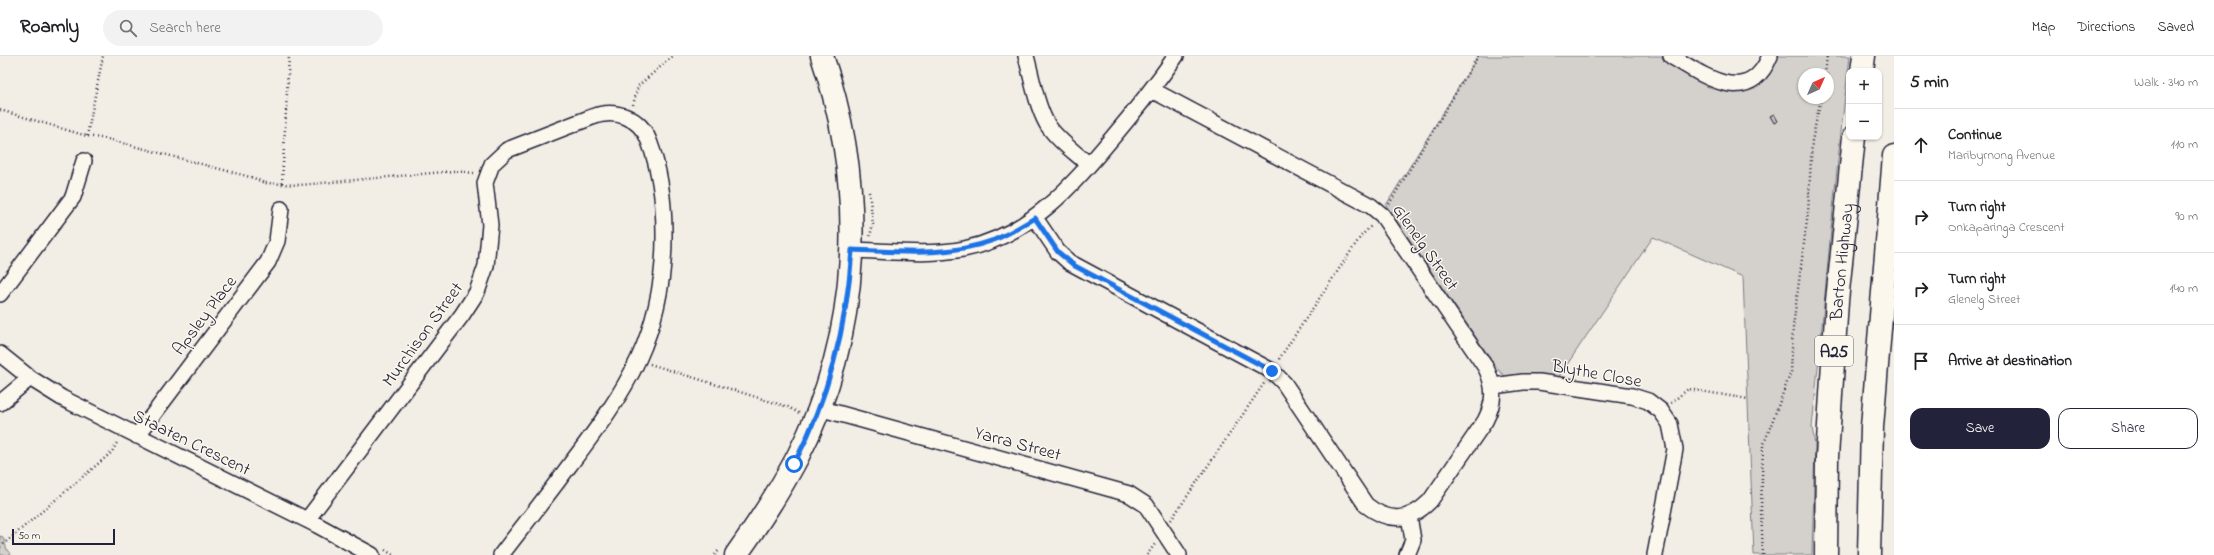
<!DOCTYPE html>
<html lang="en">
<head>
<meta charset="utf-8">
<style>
  :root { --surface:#fff; --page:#f2f2f2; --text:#202124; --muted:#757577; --line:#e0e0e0; --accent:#22223b }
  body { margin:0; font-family:"Indie Flower",sans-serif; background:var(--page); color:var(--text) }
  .controls { position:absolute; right:12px; top:12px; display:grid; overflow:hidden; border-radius:8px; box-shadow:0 1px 3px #0004 }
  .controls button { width:36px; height:36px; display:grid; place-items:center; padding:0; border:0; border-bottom:1px solid var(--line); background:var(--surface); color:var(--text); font:20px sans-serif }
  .compass { position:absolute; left:1798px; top:12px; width:36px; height:36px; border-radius:50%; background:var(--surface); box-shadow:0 1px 3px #0004; rotate:45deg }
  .scale { position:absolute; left:12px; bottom:10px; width:103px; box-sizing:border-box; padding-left:4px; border:2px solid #22223b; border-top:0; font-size:11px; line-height:14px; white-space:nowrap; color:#22223b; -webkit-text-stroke:3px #fbf7ec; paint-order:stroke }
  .stop { position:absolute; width:12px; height:12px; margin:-9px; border:3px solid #1a73e8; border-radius:50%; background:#fff }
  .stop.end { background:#1a73e8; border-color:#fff; box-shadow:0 1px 4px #0008 }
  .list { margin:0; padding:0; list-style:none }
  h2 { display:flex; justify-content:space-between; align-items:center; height:52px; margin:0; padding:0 16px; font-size:17px }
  h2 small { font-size:13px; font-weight:400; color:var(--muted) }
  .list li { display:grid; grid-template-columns:26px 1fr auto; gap:12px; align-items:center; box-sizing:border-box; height:72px; padding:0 16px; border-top:1px solid var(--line) }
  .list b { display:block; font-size:15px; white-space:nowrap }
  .list p { margin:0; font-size:13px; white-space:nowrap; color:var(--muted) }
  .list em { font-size:13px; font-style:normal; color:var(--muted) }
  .actions { display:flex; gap:8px; padding:12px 16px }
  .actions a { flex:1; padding:9px 0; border:1px solid var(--accent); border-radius:12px; text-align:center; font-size:14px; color:var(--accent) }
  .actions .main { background:var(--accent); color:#fff }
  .icon { flex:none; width:22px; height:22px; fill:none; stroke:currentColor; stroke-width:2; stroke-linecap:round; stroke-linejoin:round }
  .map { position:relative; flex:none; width:1894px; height:499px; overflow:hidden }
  header { display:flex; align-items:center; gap:24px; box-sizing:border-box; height:56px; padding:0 20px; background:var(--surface); border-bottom:1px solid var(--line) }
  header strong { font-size:19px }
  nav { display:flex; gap:22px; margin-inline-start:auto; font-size:14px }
  .search { width:280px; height:36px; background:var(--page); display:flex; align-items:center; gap:10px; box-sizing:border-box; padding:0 14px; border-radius:22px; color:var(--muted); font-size:15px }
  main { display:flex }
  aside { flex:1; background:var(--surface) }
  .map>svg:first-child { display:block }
  .green { fill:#d4d1cc; stroke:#7b7a84; fill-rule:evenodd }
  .building { fill:#c2bebe; stroke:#22223b }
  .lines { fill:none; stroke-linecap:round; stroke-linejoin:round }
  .street-casing { stroke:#22223b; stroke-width:18 }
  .secondary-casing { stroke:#22223b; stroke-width:25 }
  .highway-casing { stroke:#22223b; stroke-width:25 }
  .path { stroke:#22223b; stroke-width:2.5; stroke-dasharray:1 3; stroke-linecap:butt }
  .street { stroke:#fbf7ec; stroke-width:15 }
  .secondary { stroke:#fbf7ec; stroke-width:22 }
  .highway { stroke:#fbf7ec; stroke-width:22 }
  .route { stroke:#1a73e8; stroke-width:5 }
  .labels { text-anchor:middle; stroke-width:3; stroke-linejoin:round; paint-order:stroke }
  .shield { fill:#fbf7ec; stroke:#636270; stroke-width:1 }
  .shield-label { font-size:17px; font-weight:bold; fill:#22223b }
  .street-label { font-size:18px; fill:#22223b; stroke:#fbf7ec }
</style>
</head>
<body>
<header>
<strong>Roamly</strong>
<div class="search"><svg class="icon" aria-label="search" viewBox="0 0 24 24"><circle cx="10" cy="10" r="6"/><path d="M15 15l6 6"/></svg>Search here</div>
<nav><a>Map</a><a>Directions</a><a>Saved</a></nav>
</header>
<main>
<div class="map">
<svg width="1894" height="499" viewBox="0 0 1894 499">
  <rect width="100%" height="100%" fill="#f2eee5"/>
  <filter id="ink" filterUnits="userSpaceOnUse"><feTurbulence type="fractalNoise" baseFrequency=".025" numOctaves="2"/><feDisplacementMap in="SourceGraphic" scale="8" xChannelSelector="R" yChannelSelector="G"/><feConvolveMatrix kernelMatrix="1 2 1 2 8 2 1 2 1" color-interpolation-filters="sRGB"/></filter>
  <g filter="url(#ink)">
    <path class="green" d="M1478 0H1661L1713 31 1753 29 1770 16 1777 0H1850C1834 124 1825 247 1812 371L1815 389 1812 499H1754L1743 221 1653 181 1558 322 1544 319 1506 321 1499 315 1386 149ZM1804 18H1828V42H1804Z
      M0 480 3 481 7 494 11 499H0Z"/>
    <path class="building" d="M1774 58 1778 65 1774 67 1770 60Z"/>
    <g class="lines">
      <g class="street-casing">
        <path id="street" d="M1026 0C1032 22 1036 48 1047 68 1057 84 1076 97 1089 109
          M1671 0C1703 19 1748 53 1770 0
          M1035 162 1058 196 1069 206 1272 315 1284 327 1366 449C1389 467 1409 466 1430 445L1485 365C1495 346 1495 331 1486 312L1382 159 1371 150 1152 34
          M852 194C889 195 927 200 964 193 1029 180 1072 130 1113 81 1135 55 1156 28 1176 0
          M0 238 73 141 84 105
          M0 298 30 322 62 342 317 469 372 499
          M1493 330 1523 326H1539L1632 340 1648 345 1661 355 1670 368 1675 393 1655 499
          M0 347 30 322
          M819 352 1129 438 1146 449 1179 499
          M137 380 268 206 277 185 281 153
          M307 464 462 259 477 236 486 210 490 169 485 127 492 108 507 94 592 61C615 52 640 61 649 85 660 114 664 146 664 177 665 277 627 334 569 410 547 440 524 469 501 499
          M1407 499 1413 484 1409 460"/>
      </g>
      <g class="secondary-casing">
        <path id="secondary" d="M736 499C758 468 779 436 797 402 862 277 867 132 822 0"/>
      </g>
      <g class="highway-casing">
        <g id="highway">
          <path d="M1862 15 1864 0"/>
          <path id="s1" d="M1826 499 1827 401 1837 245 1854 81"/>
          <path d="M1869 499 1872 371 1894 100"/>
        </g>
      </g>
      <path class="path" d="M1825 18 1827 0
        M633 49 638 30 673 0
        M0 54 87 80 107 83 254 122 264 127 300 129 454 115 474 117
        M87 80 103 0
        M282 127 289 0
        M869 136 873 168 870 180
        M1389 148 1478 0
        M1279 303 1361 180 1372 169
        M650 308 788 351 799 357
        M1671 347 1688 333 1748 343
        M1171 464 1265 326
        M0 491 112 396 118 385
        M385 494 393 499
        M715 499 719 494
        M1147 499 1155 488
        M1763 499 1761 453 1763 390 1791 316 1793 271 1808 157 1812 85 1821 42"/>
      <use href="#street" class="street"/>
      <use href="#secondary" class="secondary"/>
      <use href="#highway" class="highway"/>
    </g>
  </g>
  <g class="lines" filter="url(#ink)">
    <path class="route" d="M794 408C829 341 847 269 852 194 900 196 948 201 994 184 1009 178 1022 170 1035 162L1058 196 1075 210 1272 315"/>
  </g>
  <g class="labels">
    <rect class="shield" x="1815" y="280" width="38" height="30" rx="3"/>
    <g class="shield-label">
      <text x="1834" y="301">A25</text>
    </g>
    <g class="street-label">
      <text transform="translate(1426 191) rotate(55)" y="6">Glenelg Street</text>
      <text dy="6" stroke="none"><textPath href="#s1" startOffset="294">Barton Highway</textPath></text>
      <text transform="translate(204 259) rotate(-53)" y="6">Apsley Place</text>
      <text transform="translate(422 278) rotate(-54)" y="6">Murchison Street</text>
      <text transform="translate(1597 317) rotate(10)" y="6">Blythe Close</text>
      <text transform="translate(192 386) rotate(26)" y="6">Staaten Crescent</text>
      <text transform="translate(1018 387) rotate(15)" y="6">Yarra Street</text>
    </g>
  </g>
</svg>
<div class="controls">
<button>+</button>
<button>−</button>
</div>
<svg class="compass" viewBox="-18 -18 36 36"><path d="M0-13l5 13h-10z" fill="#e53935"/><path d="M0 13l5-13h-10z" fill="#757577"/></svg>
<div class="scale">50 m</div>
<div class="stop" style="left:794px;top:408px"></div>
<div class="stop end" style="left:1272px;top:315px"></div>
</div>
<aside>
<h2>5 min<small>Walk · 340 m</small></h2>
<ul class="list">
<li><svg class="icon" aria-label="ahead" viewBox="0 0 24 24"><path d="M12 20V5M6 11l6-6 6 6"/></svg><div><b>Continue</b><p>Maribyrnong Avenue</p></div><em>110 m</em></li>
<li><svg class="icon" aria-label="right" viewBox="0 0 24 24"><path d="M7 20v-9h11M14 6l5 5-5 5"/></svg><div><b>Turn right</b><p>Onkaparinga Crescent</p></div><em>90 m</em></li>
<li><svg class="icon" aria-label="right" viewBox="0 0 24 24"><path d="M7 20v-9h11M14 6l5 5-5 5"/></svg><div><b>Turn right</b><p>Glenelg Street</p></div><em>140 m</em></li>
<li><svg class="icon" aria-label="arrive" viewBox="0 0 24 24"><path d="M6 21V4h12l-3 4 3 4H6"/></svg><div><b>Arrive at destination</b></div></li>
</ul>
<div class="actions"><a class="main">Save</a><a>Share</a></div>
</aside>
</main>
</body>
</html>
